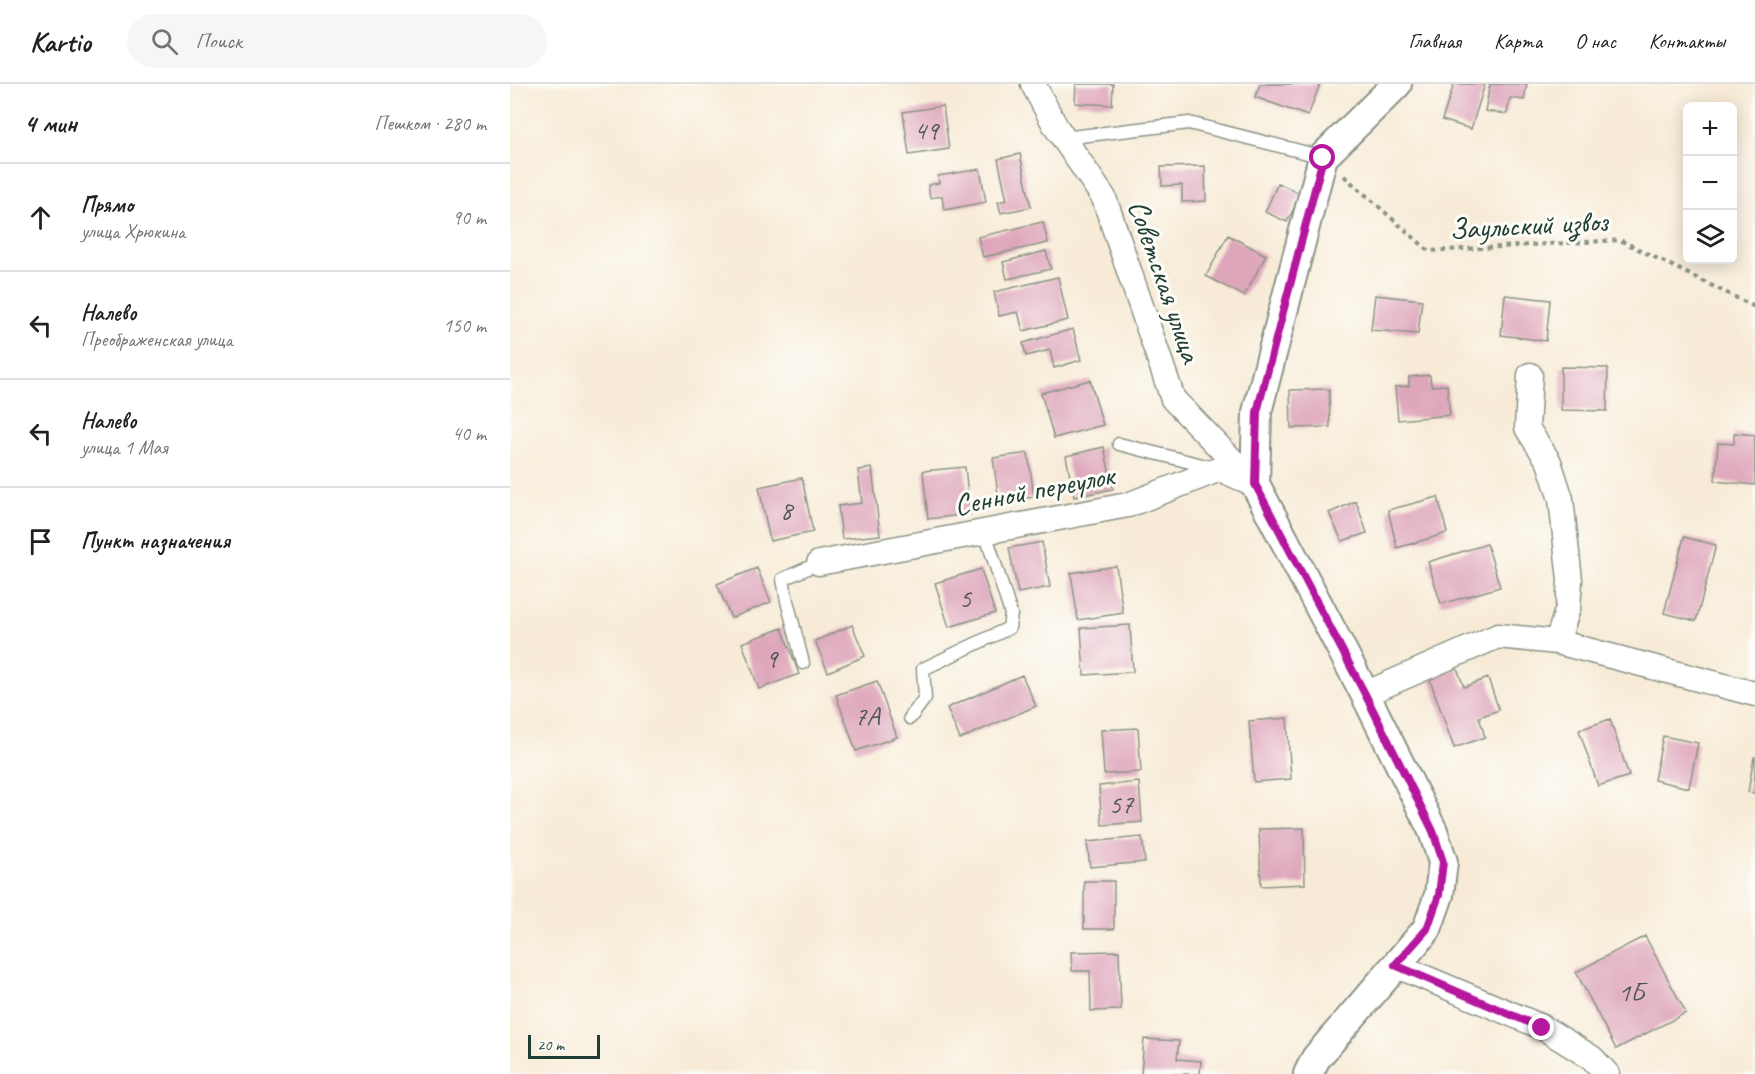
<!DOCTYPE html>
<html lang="ru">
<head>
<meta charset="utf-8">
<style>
  :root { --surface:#fff; --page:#f6f6f6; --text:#202124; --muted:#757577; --line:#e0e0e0 }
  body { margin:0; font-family:Caveat,sans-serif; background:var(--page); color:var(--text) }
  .controls { position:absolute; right:18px; top:18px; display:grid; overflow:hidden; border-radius:9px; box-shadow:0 3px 15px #0003 }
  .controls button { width:54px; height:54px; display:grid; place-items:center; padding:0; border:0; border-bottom:2px solid var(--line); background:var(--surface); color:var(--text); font:30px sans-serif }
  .scale { position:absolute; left:18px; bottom:15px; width:72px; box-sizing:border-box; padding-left:6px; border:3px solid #1f3d34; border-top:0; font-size:16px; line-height:21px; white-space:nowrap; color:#1f3d34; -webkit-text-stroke:4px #fdfcf7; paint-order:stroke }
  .stop { position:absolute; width:18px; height:18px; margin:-14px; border:4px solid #b5179e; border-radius:50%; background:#fff }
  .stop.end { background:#b5179e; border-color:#fff; box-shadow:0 2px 6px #0008 }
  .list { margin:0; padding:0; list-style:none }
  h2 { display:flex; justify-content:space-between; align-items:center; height:78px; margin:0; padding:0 24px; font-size:26px }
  h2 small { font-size:20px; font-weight:400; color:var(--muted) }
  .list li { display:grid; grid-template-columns:39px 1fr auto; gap:18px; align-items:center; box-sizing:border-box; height:108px; padding:0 24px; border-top:2px solid var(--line) }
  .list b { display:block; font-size:22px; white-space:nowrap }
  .list p { margin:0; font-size:20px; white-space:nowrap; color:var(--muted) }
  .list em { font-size:20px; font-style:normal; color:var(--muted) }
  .icon { flex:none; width:33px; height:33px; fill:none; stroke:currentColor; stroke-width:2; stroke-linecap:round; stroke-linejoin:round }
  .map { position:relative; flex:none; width:1245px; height:990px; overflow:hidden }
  header { display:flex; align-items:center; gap:36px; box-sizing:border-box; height:84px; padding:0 30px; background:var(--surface); border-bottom:2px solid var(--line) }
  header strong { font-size:28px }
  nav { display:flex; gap:33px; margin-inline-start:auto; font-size:21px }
  .search { width:420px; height:54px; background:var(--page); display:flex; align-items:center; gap:15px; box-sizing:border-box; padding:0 21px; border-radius:33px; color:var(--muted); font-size:22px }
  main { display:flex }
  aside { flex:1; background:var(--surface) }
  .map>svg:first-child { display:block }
  .building { fill:#dea6bb }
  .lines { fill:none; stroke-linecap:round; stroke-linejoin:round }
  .service-casing { stroke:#8b9486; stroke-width:15 }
  .minor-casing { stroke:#8b9486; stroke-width:27 }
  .tertiary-casing { stroke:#8b9486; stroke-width:32 }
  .path { stroke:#8b9486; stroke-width:4; stroke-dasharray:4.5 4.5; stroke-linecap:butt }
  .service { stroke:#fff; stroke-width:12 }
  .minor { stroke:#fff; stroke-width:24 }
  .tertiary { stroke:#fff; stroke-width:28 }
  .route { stroke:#b5179e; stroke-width:8 }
  .labels { text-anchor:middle; stroke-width:6; stroke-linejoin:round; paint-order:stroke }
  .number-label { font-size:27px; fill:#4f5756 }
  .street-label { font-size:30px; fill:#1f3d34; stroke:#fdfcf7 }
</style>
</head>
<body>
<header>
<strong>Kartio</strong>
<div class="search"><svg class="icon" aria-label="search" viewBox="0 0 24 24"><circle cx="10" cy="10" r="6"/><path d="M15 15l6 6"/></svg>Поиск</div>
<nav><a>Главная</a><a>Карта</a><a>О нас</a><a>Контакты</a></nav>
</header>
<main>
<aside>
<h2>4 мин<small>Пешком · 280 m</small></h2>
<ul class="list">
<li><svg class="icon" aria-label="ahead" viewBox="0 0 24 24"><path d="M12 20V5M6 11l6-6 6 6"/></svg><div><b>Прямо</b><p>улица Хрюкина</p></div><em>90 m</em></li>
<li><svg class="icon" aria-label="left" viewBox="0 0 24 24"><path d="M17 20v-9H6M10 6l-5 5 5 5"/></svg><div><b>Налево</b><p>Преображенская улица</p></div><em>150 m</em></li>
<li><svg class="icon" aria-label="left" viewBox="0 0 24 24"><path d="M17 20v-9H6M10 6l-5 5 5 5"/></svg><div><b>Налево</b><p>улица 1 Мая</p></div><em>40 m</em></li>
<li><svg class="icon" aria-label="arrive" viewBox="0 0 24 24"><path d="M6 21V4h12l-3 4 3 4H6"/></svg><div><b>Пункт назначения</b></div></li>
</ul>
</aside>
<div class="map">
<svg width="1245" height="990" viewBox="0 0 1245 990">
  <rect width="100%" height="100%" fill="#fdfcf7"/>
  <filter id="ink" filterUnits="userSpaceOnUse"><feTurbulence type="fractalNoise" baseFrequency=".0167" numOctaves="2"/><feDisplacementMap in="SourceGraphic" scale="12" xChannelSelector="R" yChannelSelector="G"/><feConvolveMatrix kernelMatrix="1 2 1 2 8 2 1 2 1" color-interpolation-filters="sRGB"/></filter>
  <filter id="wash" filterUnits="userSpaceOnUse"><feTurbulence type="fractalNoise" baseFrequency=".008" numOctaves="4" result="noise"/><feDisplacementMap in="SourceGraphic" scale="24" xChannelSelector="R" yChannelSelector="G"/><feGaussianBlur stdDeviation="1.35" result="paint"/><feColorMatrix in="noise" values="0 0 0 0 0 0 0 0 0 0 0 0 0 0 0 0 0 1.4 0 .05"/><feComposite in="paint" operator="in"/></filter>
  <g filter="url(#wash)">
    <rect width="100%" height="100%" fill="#f7ebd7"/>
    <g id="blocks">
      <path class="building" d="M566 0H603L602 21 565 19Z
        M750 0H810L798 32 745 13Z
        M944 0H975L961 45 932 36Z
        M980 0H1017L1014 16 1000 14 997 30 975 27Z
        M433 22 439 65 399 71 393 28Z
        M510 70 521 123 491 129 488 118 497 116 488 75Z
        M695 82 696 117 672 118V101L652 102 651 83Z
        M470 85 476 118 434 126 432 112 420 114 418 101 429 99 428 92Z
        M768 99 791 110 777 138 755 128Z
        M533 138 538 159 473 173 468 153Z
        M718 151 756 171 734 212 696 192Z
        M536 167 541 185 497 195 493 178Z
        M548 193 558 236 513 247 508 228 489 232 484 208Z
        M865 211 912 216 908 250 861 246Z
        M995 211 1040 216 1036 257 991 251Z
        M563 245 571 276 544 284 540 266 516 272 513 259Z
        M1051 283 1098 284 1097 327 1051 326Z
        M920 291 921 302 937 301 940 331 888 336 885 303 899 302V293Z
        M580 296 593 341 544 354 531 309Z
        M819 305 820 343 781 344 780 306Z
        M1224 349 1245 351V401L1205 397 1208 359 1224 360Z
        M594 363 603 405 564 413 556 372Z
        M518 369 524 413 489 418 483 374Z
        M455 383 460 430 418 435 413 387Z
        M362 384 370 451 332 455 328 422 352 419 348 386Z
        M292 394 303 448 260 457 249 403Z
        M928 413 937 449 887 464 878 426Z
        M846 417 857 449 832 457 819 429Z
        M1174 453 1206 461 1186 537 1154 529Z
        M532 458 540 503 508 509 499 464Z
        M977 460 990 503 931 520 918 478Z
        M606 482 613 529 568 536 561 489Z
        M247 484 261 518 221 534 207 500Z
        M471 485 485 529 439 543 425 499Z
        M342 541 355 572 318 588 305 557Z
        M620 541 623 588 574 591 571 544Z
        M272 544 289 590 249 605 232 559Z
        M947 584 954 603 978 594 989 626 969 633 975 653 944 664 919 593Z
        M512 591 526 622 450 655 437 624Z
        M367 597 387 653 346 667 326 611Z
        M777 634 781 695 744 698 739 637Z
        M1100 635 1119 692 1088 702 1069 646Z
        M628 644 631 688 594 690 591 646Z
        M1153 652 1188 659 1179 704 1144 696Z
        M1244 673H1245V709L1238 708Z
        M629 698 632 738 592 741 589 702Z
        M794 744 795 800 751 802 749 745Z
        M632 753 635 778 580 783 577 758Z
        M574 797H604V845H574Z
        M1135 852 1176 929 1106 965 1066 888Z
        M609 867 611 926 581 927 580 887H562L561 868Z
        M634 955 669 957 667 975 691 977 690 990H631Z"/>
    </g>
  </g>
  <g filter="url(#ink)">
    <use href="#blocks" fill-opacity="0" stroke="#8b9486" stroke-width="1.5"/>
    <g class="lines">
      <g class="service-casing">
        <path id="service" d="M553 54 679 39 813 73
          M609 360 704 384
          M293 579 277 517 273 495 309 479
          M400 634 415 614 413 585 499 544 501 530 475 448"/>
      </g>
      <g class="minor-casing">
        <path id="minor" d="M523 0 546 43 594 114 663 315 745 400
          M1020 291 1017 344 1039 378 1051 415 1060 496 1058 524 1047 558
          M309 479 618 421 710 385 737 397
          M855 610 988 552 1047 558 1245 610
          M885 881 1032 943 1082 974 1097 990"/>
      </g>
      <g class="tertiary-casing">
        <path id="tertiary" d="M798 990 806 974 917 845 929 811 933 778 923 747 855 610 745 400 747 328 813 73 887 0"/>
      </g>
      <path class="path" d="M834 92 919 167 1110 156 1245 223"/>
      <use href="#service" class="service"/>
      <use href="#minor" class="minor"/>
      <use href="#tertiary" class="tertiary"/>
    </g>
  </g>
  <g class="lines" filter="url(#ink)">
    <path class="route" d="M813 74 747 328 745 400 855 610 923 747 933 778 929 811 917 845 885 881 1032 944"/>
  </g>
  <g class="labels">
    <g class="number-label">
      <text x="416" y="55">49</text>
      <text x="276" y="435">8</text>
      <text x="455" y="523">5</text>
      <text x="261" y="583">9</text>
      <text x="357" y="641">7А</text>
      <text x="611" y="729">57</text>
      <text x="1121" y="917">1Б</text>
    </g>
    <g class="street-label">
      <text transform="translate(1018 141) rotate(-3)" y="10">Заульский извоз</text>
      <text transform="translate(655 197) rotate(71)" y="10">Советская улица</text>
      <text transform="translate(524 406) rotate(-11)" y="10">Сенной переулок</text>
    </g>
  </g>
</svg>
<div class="controls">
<button>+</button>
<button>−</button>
<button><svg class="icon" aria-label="layers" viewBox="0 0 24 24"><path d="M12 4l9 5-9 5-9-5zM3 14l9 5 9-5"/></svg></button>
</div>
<div class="scale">20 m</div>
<div class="stop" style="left:813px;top:74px"></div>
<div class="stop end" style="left:1032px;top:944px"></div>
</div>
</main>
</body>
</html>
